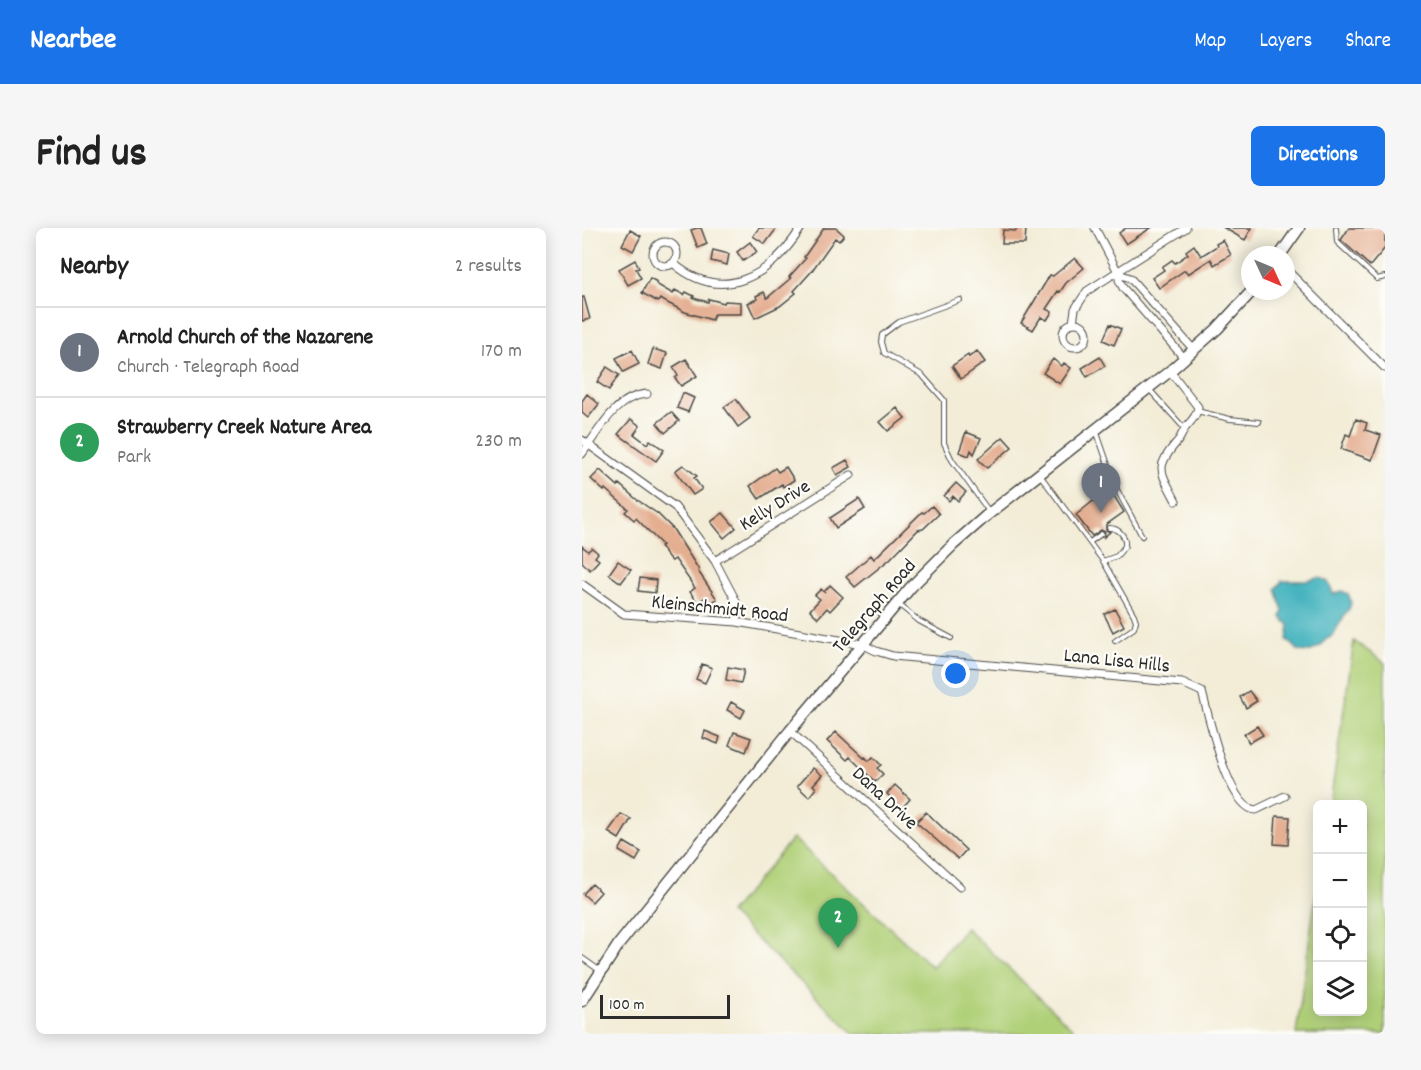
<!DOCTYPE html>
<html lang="en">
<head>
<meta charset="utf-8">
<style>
  :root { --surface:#fff; --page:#f6f6f6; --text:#222; --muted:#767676; --line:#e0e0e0; --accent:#1a73e8 }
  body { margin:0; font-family:Dekko,sans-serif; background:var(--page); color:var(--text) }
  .controls { position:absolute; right:18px; bottom:18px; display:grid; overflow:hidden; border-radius:9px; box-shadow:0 3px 15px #0003 }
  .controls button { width:54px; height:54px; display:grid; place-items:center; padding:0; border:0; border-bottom:2px solid var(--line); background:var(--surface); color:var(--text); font:30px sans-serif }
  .compass { position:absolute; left:659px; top:18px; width:54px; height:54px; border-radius:50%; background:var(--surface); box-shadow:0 3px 15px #0003; rotate:134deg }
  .scale { position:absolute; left:18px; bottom:15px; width:130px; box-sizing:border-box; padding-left:6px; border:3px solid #2b2b2b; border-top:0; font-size:16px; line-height:21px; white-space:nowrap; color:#2b2b2b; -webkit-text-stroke:4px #fdfcf7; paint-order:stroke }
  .you { position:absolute; left:374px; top:446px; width:21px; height:21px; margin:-15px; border:4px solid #fff; border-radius:50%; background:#1a73e8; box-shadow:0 0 0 9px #1a73e833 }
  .badge { display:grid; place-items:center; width:39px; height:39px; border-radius:50%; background:var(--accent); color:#fff; font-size:20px; font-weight:700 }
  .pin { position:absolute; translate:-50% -50px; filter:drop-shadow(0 2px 3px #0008) }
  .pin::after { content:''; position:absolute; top:32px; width:21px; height:18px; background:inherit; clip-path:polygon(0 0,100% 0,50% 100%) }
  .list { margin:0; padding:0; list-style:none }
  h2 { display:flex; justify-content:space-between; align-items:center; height:78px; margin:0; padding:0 24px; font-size:26px }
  h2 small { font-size:20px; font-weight:400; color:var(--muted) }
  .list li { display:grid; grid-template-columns:39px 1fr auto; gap:18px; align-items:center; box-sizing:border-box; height:90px; padding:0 24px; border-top:2px solid var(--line) }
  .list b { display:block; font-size:22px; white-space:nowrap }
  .list p { margin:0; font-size:20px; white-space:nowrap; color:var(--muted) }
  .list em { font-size:20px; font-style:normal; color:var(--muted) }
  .icon { flex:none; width:33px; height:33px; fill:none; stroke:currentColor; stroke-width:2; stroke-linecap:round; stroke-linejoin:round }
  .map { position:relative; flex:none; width:803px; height:806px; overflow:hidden; border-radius:9px }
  header { display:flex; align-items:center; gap:36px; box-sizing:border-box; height:84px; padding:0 30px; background:var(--accent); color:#fff }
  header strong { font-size:28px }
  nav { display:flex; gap:33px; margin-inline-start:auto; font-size:21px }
  .intro { display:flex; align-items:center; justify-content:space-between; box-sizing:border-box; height:144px; padding:0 36px }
  h1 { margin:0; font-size:42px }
  .button { padding:15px 27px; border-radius:9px; background:var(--accent); color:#fff; font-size:21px; font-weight:700 }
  main { display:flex; gap:36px; padding:0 36px }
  aside { flex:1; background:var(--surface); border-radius:9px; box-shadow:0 3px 15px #0003 }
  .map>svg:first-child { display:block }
  .green { fill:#b0d078; stroke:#6e7e52; stroke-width:1.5 }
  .water { fill:#43b2be; stroke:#376e74; stroke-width:1.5 }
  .building { fill:#e4ae91 }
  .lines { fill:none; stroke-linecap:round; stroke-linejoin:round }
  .service-casing { stroke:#494845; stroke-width:6 }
  .minor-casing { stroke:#494845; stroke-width:9 }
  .primary-casing { stroke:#494845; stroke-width:13 }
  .service { stroke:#fff; stroke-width:4 }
  .minor { stroke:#fff; stroke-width:7 }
  .primary { stroke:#fff; stroke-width:10 }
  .labels { text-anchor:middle; stroke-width:4.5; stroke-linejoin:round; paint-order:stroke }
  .street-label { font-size:20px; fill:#2b2b2b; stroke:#fdfcf7 }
</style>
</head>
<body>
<header>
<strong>Nearbee</strong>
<nav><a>Map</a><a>Layers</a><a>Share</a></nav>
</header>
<div class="intro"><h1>Find us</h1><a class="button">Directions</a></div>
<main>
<aside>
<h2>Nearby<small>2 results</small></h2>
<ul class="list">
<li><span class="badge" style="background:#6b7280">1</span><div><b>Arnold Church of the Nazarene</b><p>Church · Telegraph Road</p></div><em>170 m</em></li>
<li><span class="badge" style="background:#2e9e5b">2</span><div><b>Strawberry Creek Nature Area</b><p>Park</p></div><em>230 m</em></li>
</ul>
</aside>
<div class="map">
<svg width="803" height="806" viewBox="0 0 803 806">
  <rect width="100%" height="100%" fill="#fdfcf7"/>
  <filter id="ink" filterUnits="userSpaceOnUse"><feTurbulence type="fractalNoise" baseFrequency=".0167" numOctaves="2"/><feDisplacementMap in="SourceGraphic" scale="12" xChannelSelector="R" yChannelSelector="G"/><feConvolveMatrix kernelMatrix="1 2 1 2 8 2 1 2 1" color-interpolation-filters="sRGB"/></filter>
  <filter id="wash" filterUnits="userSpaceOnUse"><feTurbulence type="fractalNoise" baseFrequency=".008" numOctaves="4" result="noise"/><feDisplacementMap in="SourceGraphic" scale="24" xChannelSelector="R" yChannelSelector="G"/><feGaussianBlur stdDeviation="1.35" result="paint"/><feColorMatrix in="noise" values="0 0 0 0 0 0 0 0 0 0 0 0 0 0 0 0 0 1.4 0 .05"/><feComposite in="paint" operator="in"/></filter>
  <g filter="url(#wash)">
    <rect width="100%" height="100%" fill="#f3edd8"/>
    <path class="green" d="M772 413 803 435V806H714L735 659 736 784H780V576H748Z
      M211 610 350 739 384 700 496 806H272L148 685Z"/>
    <path class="water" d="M736 350C747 351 748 357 751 366L760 363 766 366 769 373 768 379 750 408 743 412 739 418 727 424 717 423 705 412 707 397 699 389 701 383 694 361 700 353H724Z"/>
    <g id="blocks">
      <path class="building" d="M115 0H119L125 16 116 20 109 2Z
        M177 0H195L183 16 171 8Z
        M242 0H254L262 7 257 13 253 10 229 44 212 63 214 65 198 78 173 90 166 75 175 71 174 68 182 64 185 70 209 50 207 49 224 30 222 29Z
        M434 0H444L443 16H420L421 2 434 3Z
        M544 0H569L544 16 537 5Z
        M642 0H670L663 12Z
        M767 0H803V20L788 38 759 12Z
        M48 2 59 8 51 23 40 17Z
        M641 12 649 27 632 37 629 31 606 46 603 42 577 60 570 50 582 42 580 39 590 32 593 35 606 26 604 23 612 17 619 28 635 18 634 16Z
        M168 14 175 24 161 33 155 24Z
        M131 22 147 26 145 37 129 33Z
        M493 30 502 40 484 55 478 64 476 63 464 81 470 84 465 92 459 89 451 102 439 95 468 47 471 48Z
        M53 32 57 40 54 41 59 50 46 57 37 41Z
        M68 50 75 54 74 56 91 66 93 62 102 67 104 64 112 68 111 70 126 74 127 71 142 75 143 73 159 74V86H132L130 92 103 84 78 71 76 74 60 65Z
        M0 69H2L8 91 0 93Z
        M528 96 539 101 532 117 521 112Z
        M71 121 85 125 80 141 66 136Z
        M50 122 57 136 41 144 34 130Z
        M395 123 403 134 379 151 370 138 386 127 387 129Z
        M518 129 523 138 505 149 500 140Z
        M104 131 115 148 99 158 93 150 96 148 91 139Z
        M471 131 480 138 482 135 489 140 478 156 461 145Z
        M25 139 37 147 27 162 15 154Z
        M101 165 112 170 106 184 95 180Z
        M5 166 17 176 6 190 0 185V173Z
        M154 171 168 190 156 199 142 179Z
        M315 180 323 190 306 203 298 194Z
        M89 184 97 193 83 205 75 195Z
        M49 191 58 198 52 206 65 216 68 212 82 222 74 233 36 206Z
        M774 191 785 195 783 202 799 207 790 232 759 221 764 206 768 208Z
        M384 204 399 210 392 226 389 222 387 228 377 224Z
        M421 209 430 219 405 240 396 231Z
        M265 232 269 239 255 247 251 240Z
        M101 237 115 248 112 250 120 261 111 267 93 243Z
        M204 239 212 252 201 259 200 256 177 271 168 258 193 240 196 244Z
        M18 242 36 258 37 256 54 271 76 286 91 301 117 342 116 343 135 371 127 376 122 370 116 375 108 364 113 360 93 331 90 333 86 329 78 318 80 317 54 290 52 292 43 284 46 281 23 261 22 263 9 251Z
        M374 255 384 264 376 273 371 268 367 273 362 268Z
        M527 260 542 284 524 297V302L528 304 522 309 523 304 519 302 510 308 494 287Z
        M277 271 283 281 254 300 248 290Z
        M350 278 357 286 341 301 336 302 308 331 273 359 264 349 289 327 292 331 340 284 342 285Z
        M141 285 154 300 142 310 129 294Z
        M0 318 6 323 10 320 16 325 13 329 17 332 8 342 0 334Z
        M36 333 49 342 39 355 27 346Z
        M58 350 74 352 73 365 56 363Z
        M248 357 261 369 248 383 245 380 236 390 228 382 238 371 233 367 239 361 242 364Z
        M533 381 542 398 531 404 522 386Z
        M120 436 130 440 123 455 114 451Z
        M146 439 162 442 159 455 144 452Z
        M667 463 675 473 664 480 658 469Z
        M149 474 163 482 159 490 145 482Z
        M675 498 681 507 667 515 662 506Z
        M123 503 138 509 136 516 121 510Z
        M152 504 169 510 164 524 147 517Z
        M254 504 282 530 283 529 287 533 291 529 299 537 295 540 301 546 293 554 268 529 265 532 245 513Z
        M231 540 240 547 231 557 234 560 227 569 215 558Z
        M313 557 328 571 320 580 305 566Z
        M344 584 384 622 376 631 334 594Z
        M39 586 49 591 37 611 26 604Z
        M694 588 708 589 706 617 692 616Z
        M42 614 59 624 54 633 37 623Z
        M10 656 19 664 10 674 1 666Z"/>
    </g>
  </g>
  <g filter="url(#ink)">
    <use href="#blocks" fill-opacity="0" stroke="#494845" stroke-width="1.5"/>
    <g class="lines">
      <g class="service-casing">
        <path id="service" d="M754 0 755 14 795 51 803 49
          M378 72 317 94 300 107 299 114 302 125 340 147 362 172V215L370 232 408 285
          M567 161 602 200
          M615 183 648 191 677 194
          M514 202 534 260 560 308
          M458 247 521 333 552 387 554 393 552 400 533 413
          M508 314 519 306
          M521 333 535 328 543 318C544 308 537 300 527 300
          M315 375 337 393 369 410
          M0 730 17 742"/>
      </g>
      <g class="minor-casing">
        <path id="minor" d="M513 0 537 46V52L541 60 603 131
          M71 26a12 12 0 1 1 24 0a12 12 0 1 1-24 0Z
          M91 35C140 77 189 48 219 0
          M704 41 803 140
          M537 46 548 50 612 122
          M491 95 493 81 505 63 604 0
          M481 107a12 12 0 1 1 24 0a12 12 0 1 1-24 0Z
          M588 143 616 179C614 189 610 192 604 199 600 204 599 211 594 215 572 241 579 243 594 273
          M0 212 93 279 133 333 154 373 155 394
          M0 226C17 203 33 168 65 166
          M133 333 269 247
          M0 356 42 386 155 394 280 416 294 423 311 428 600 455 620 464C627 488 646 581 674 582L703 568
          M208 503 378 659"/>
      </g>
      <g class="primary-casing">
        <path id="primary" d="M698 27 717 0
          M0 773 37 716 208 503 329 359 372 316 404 288 588 143 635 101 670 63"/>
      </g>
      <use href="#service" class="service"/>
      <use href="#minor" class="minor"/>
      <use href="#primary" class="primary"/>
    </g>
  </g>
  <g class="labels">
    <g class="street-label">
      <text transform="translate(192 276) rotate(-32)" y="7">Kelly Drive</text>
      <text transform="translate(291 377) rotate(-49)" y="7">Telegraph Road</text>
      <text transform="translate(138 379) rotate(6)" y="7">Kleinschmidt Road</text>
      <text transform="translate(535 431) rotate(6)" y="7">Lana Lisa Hills</text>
      <text transform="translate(304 569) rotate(43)" y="7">Dana Drive</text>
    </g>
  </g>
</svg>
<div class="controls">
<button>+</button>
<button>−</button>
<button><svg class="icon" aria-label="locate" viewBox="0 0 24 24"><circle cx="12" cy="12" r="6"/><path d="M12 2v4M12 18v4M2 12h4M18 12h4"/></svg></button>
<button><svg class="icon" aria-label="layers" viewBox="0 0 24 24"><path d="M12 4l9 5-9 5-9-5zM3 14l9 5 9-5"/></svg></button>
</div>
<svg class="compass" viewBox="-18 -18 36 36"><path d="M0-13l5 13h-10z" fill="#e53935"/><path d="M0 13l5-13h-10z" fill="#767676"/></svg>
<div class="scale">100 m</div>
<div class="you"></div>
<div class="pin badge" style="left:519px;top:285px;background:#6b7280">1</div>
<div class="pin badge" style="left:256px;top:720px;background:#2e9e5b">2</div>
</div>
</main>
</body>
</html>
